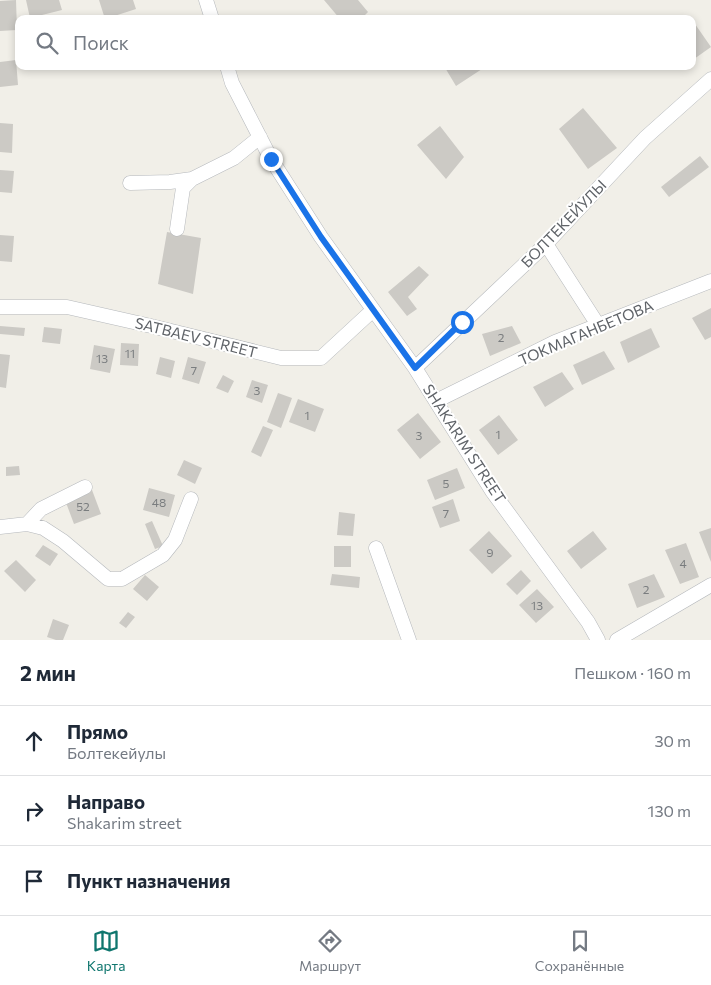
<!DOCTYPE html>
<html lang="ru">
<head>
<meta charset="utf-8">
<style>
  :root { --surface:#fff; --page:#f2f2f3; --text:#1f2937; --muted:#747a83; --line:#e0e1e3; --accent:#0f766e }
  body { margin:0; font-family:Commissioner,sans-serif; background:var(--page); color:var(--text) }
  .stop { position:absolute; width:15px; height:15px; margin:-11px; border:4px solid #1a73e8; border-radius:50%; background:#fff }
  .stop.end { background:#1a73e8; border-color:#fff; box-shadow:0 1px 5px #0008 }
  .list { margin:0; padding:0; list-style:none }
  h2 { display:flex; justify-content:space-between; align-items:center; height:65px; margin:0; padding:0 20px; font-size:21px }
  h2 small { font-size:16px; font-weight:400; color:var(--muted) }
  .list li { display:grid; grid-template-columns:32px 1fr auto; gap:15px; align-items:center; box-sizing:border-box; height:70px; padding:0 20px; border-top:1px solid var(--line) }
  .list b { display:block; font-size:19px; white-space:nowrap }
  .list p { margin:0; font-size:16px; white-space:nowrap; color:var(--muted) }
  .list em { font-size:16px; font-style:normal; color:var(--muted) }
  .icon { flex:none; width:28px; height:28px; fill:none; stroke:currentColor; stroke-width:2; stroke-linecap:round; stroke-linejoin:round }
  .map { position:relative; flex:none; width:711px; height:640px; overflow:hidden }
  .search { position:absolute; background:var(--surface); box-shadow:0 2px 8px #0003; left:15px; right:15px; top:15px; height:55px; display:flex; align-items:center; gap:12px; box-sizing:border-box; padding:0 18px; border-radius:10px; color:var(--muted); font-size:19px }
  .sheet { height:275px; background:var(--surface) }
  nav { display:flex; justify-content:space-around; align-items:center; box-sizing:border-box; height:70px; border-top:1px solid var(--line); background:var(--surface); font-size:14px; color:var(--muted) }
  nav a { display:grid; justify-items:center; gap:2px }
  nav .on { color:var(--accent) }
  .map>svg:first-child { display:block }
  .building { fill:#cccac5 }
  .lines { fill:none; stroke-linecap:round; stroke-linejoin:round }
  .minor-casing { stroke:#b5b8bc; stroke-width:15 }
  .minor { stroke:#fff; stroke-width:14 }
  .route { stroke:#1a73e8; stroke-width:6 }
  .labels { text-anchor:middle; stroke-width:4; stroke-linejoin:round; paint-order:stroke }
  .number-label { font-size:12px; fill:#7a7d7f }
  .street-label { font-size:15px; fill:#5f6368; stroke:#fff }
</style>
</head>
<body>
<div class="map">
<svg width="711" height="640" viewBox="0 0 711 640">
  <rect width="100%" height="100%" fill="#f1efe8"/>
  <path class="building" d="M16 0 17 30 0 31V1Z
    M26 0H59L62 10 30 18Z
    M99 0H133L136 9 105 19Z
    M324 0H358L368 12 361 19H340Z
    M695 24 711 47 694 59 692 57V26Z
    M16 60 18 85 0 87V62Z
    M444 66H480L482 69 456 86Z
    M583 108 617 148 588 169 559 129Z
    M0 123 13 124 12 153 0 152Z
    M440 126 464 157 446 179 417 145Z
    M700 156 709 167 669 197 661 187Z
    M0 170 14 171 12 193 0 192Z
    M167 232 201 238 193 294 158 284Z
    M0 235 14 236 12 262 0 261Z
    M419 266 429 275 408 297 417 309 407 316 388 292Z
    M711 308V337L705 340 692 318Z
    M0 326 25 328 24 336 0 334Z
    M512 326 521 343 490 356 482 334Z
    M44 327 62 329 60 344 42 342Z
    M651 328 660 347 628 363 620 342Z
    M121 343 139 344 138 366 120 365Z
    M94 345 115 349 110 373 90 369Z
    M604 351 615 369 582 385 573 365Z
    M0 354 10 355 6 388 0 387Z
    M160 357 175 361 171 378 156 374Z
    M188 357 206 362 199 384 182 379Z
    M562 372 574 389 545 407 533 387Z
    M223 375 234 381 228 393 216 388Z
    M252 380 268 385 262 403 246 397Z
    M278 393 292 398 281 428 267 422Z
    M298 399 324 409 315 432 289 422Z
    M418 413 441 442 420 459 397 430Z
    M499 415 518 440 498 455 479 430Z
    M263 426 273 430 261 457 251 452Z
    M184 460 202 468 195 484 177 475Z
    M19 466 20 475 6 476V467Z
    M457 468 465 488 435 500 427 480Z
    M149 488 175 495 169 517 143 510Z
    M92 490 101 514 74 524 65 500Z
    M453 499 460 521 440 528 432 507Z
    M339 512 355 514 353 536 337 535Z
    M152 521 163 546 155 549 145 524Z
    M711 528V562L699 532Z
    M489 531 512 556 492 574 469 550Z
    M593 531 607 549 581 569 567 551Z
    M686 543 699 577 680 584 665 550Z
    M43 545 58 554 50 566 35 556Z
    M334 546H351V567H334Z
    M16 560 36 580 25 592 4 571Z
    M521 570 531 581 517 595 506 584Z
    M332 574 360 577 359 588 330 585Z
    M654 574 665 597 637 608 628 584Z
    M145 575 159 587 147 601 133 589Z
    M537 589 554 607 536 623 519 605Z
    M128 612 135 617 126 628 119 623Z
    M53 619 69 625 63 640H56L47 637Z"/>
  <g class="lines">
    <g class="minor-casing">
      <path id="minor" d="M206 0 212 19
        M227 66 232 83 271 159 321 237 415 368 492 491 588 622 598 640
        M130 183 170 182 192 179
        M177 229 183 188 192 179 234 158 260 137
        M546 244 598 325
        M0 307H67L151 326 281 358H321L373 310
        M415 368 546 244 645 138 711 79
        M436 401 555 342 711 281
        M27 524 41 509 85 487
        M0 527 27 524 43 528 63 541 108 579H122L163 555 175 540 191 499
        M376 548 409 640
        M617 640 711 585"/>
    </g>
    <use href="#minor" class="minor"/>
  </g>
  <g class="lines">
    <path class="route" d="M271 159 321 237 415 368 462 322"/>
  </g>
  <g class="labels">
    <g class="number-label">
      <text x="501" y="342">2</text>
      <text x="130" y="358">11</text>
      <text x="102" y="363">13</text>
      <text x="194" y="375">7</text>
      <text x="257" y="395">3</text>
      <text x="307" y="420">1</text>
      <text x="498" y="439">1</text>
      <text x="419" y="440">3</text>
      <text x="446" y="488">5</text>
      <text x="159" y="507">48</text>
      <text x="83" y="511">52</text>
      <text x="446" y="518">7</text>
      <text x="490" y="557">9</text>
      <text x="683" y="568">4</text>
      <text x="646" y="594">2</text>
      <text x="537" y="610">13</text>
    </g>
    <g class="street-label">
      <text transform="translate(564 224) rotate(-46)" y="5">БОЛТЕКЕЙУЛЫ</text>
      <text transform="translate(586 333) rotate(-23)" y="5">ТОКМАГАНБЕТОВА</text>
      <text transform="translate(196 338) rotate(14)" y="5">SATBAEV STREET</text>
      <text transform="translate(464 444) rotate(57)" y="5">SHAKARIM STREET</text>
    </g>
  </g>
</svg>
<div class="stop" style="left:462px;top:322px"></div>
<div class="stop end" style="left:271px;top:159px"></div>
<div class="search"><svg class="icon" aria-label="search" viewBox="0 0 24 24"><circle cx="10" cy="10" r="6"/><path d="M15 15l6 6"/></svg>Поиск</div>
</div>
<section class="sheet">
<h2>2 мин<small>Пешком · 160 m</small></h2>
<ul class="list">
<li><svg class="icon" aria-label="ahead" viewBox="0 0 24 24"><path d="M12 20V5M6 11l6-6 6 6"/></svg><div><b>Прямо</b><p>Болтекейулы</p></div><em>30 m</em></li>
<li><svg class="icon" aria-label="right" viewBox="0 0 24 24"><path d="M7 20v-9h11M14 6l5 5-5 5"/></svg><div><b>Направо</b><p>Shakarim street</p></div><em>130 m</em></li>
<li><svg class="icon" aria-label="arrive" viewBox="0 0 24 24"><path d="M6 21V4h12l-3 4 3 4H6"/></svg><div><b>Пункт назначения</b></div></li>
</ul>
</section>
<nav>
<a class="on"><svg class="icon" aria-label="map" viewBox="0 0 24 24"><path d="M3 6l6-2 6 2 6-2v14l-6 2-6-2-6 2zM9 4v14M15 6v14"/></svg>Карта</a>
<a><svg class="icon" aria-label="directions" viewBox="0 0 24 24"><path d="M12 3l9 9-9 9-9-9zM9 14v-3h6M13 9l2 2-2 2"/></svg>Маршрут</a>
<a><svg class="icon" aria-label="saved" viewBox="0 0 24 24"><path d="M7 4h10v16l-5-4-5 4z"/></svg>Сохранённые</a>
</nav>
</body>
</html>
